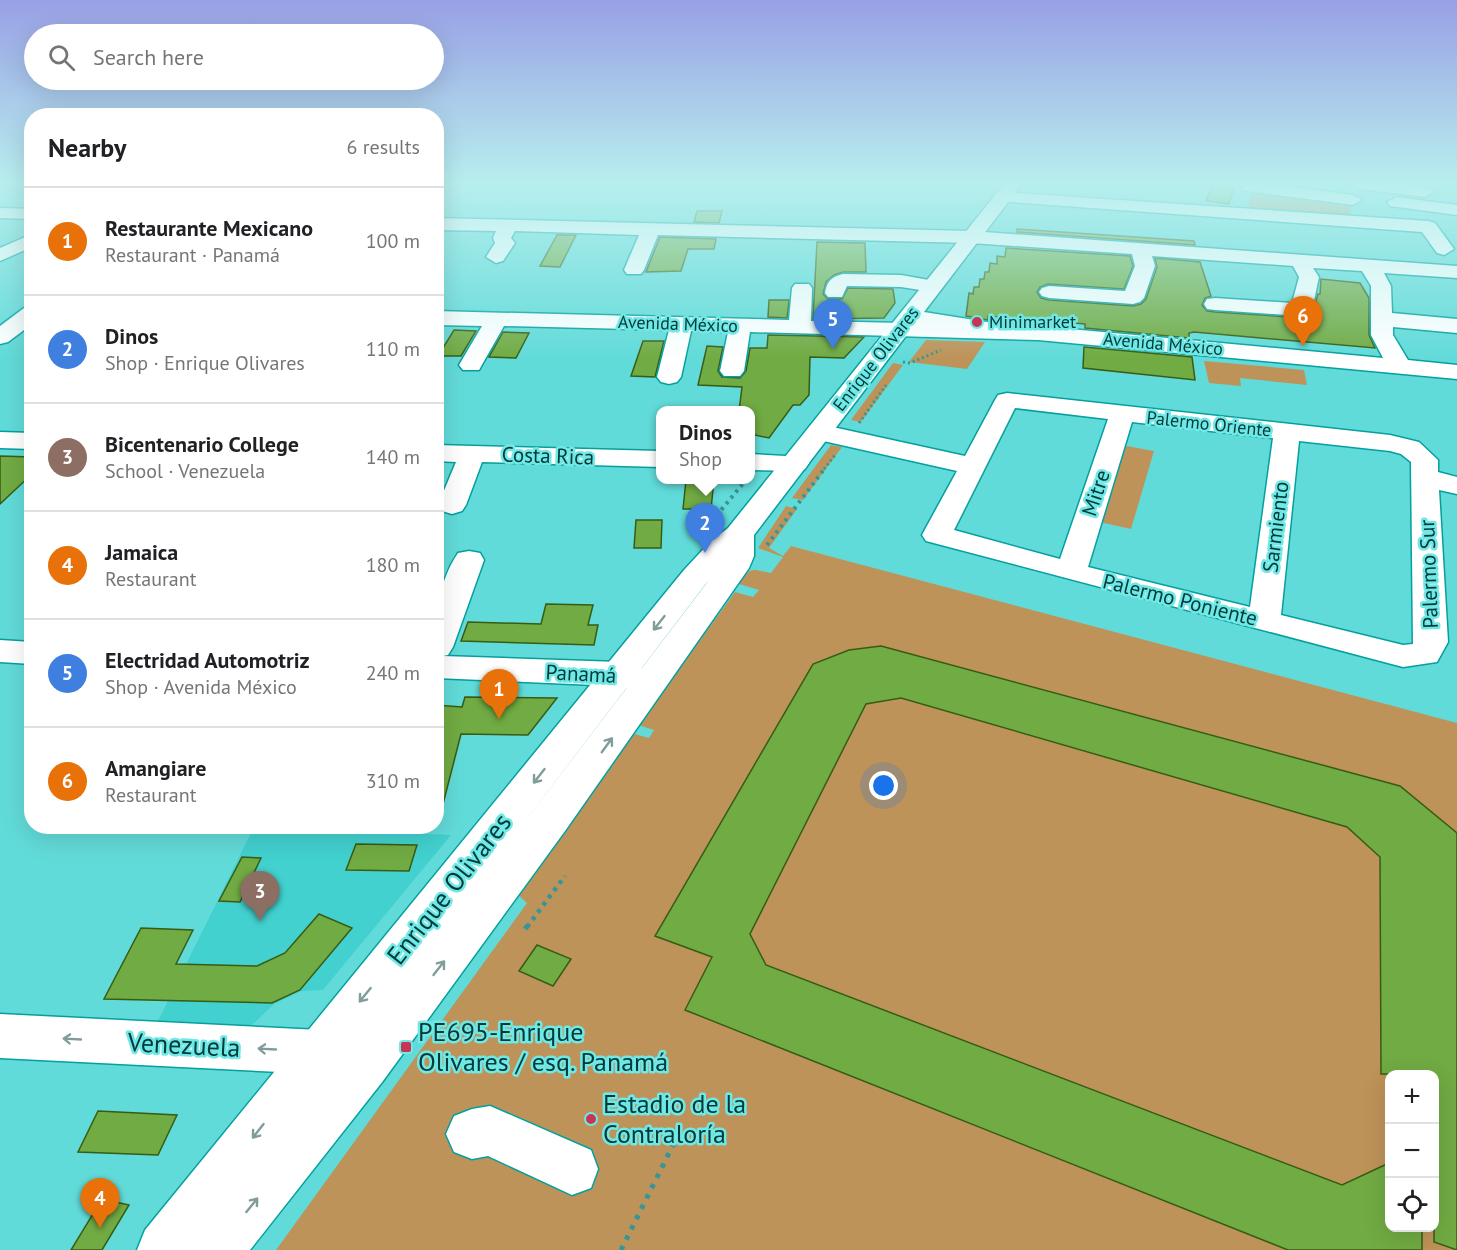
<!DOCTYPE html>
<html lang="en">
<head>
<meta charset="utf-8">
<style>
  :root { --surface:#fff; --page:#f2f2f2; --text:#202124; --muted:#757577; --line:#e0e0e0; --accent:#ea580c }
  body { margin:0; font-family:"PT Sans",sans-serif; background:var(--page); color:var(--text) }
  .controls { position:absolute; right:18px; bottom:18px; display:grid; overflow:hidden; border-radius:12px; box-shadow:0 6px 24px #0002 }
  .controls button { width:54px; height:54px; display:grid; place-items:center; padding:0; border:0; border-bottom:2px solid var(--line); background:var(--surface); color:var(--text); font:30px sans-serif }
  .you { position:absolute; left:884px; top:786px; width:21px; height:21px; margin:-15px; border:4px solid #fff; border-radius:50%; background:#1a73e8; box-shadow:0 0 0 9px #1a73e833 }
  .badge { display:grid; place-items:center; width:39px; height:39px; border-radius:50%; background:var(--accent); color:#fff; font-size:20px; font-weight:700 }
  .pin { position:absolute; translate:-50% -50px; filter:drop-shadow(0 2px 3px #0008) }
  .pin::after { content:''; position:absolute; top:32px; width:21px; height:18px; background:inherit; clip-path:polygon(0 0,100% 0,50% 100%) }
  .popup { position:absolute; left:656px; top:406px; width:99px; height:78px; box-sizing:border-box; display:grid; place-content:center; border-radius:12px; background:var(--surface); filter:drop-shadow(0 2px 4px #0005); font-size:20px; white-space:nowrap; color:var(--muted) }
  .popup b { font-size:22px; color:var(--text) }
  .popup::after { content:''; position:absolute; left:50%; top:100%; margin-left:-12px; border:12px solid transparent; border-top-color:var(--surface) }
  .list { margin:0; padding:0; list-style:none }
  h2 { display:flex; justify-content:space-between; align-items:center; height:78px; margin:0; padding:0 24px; font-size:26px }
  h2 small { font-size:20px; font-weight:400; color:var(--muted) }
  .list li { display:grid; grid-template-columns:39px 1fr auto; gap:18px; align-items:center; box-sizing:border-box; height:108px; padding:0 24px; border-top:2px solid var(--line) }
  .list b { display:block; font-size:22px; white-space:nowrap }
  .list p { margin:0; font-size:20px; white-space:nowrap; color:var(--muted) }
  .list em { font-size:20px; font-style:normal; color:var(--muted) }
  .icon { flex:none; width:33px; height:33px; fill:none; stroke:currentColor; stroke-width:2; stroke-linecap:round; stroke-linejoin:round }
  .map { position:relative; flex:none; width:1457px; height:1250px; overflow:hidden }
  .search { position:absolute; background:var(--surface); box-shadow:0 6px 24px #0002; left:24px; top:24px; width:420px; height:66px; display:flex; align-items:center; gap:15px; box-sizing:border-box; padding:0 21px; border-radius:33px; color:var(--muted); font-size:22px }
  .panel { position:absolute; background:var(--surface); box-shadow:0 6px 24px #0002; left:24px; top:108px; width:420px; height:726px; border-radius:24px }
  .map>svg:first-child { display:block }
  .built { fill:#42d1cf; fill-rule:evenodd }
  .green { fill:#be9359; fill-rule:evenodd }
  .building { fill:#71ab43; stroke:#375c14; stroke-width:1.5 }
  .lines { fill:none; stroke-linecap:round; stroke-linejoin:round }
  .minor-casing { stroke:#03a09e; stroke-width:3 }
  .major-casing { stroke:#03a09e; stroke-width:3 }
  .path-far3 { stroke:#379695; stroke-width:3; stroke-dasharray:2 3; stroke-linecap:butt }
  .path-far2 { stroke:#379695; stroke-width:4; stroke-dasharray:3 4.5; stroke-linecap:butt }
  .path-far1 { stroke:#379695; stroke-width:4.5; stroke-dasharray:4 5; stroke-linecap:butt }
  .path { stroke:#379695; stroke-width:5; stroke-dasharray:4.5 7; stroke-linecap:butt }
  .minor { fill:#fff; fill-rule:evenodd }
  .major { fill:#fff; fill-rule:evenodd }
  .oneway { stroke:#809d9c }
  .poi-dot { fill:#c63654; stroke:#70e8e6; stroke-width:2 }
  .labels { text-anchor:middle; stroke-width:5; stroke-linejoin:round; paint-order:stroke }
  .far-poi-label { font-size:18px; fill:#003b3a; stroke:#70e8e6; text-anchor:start }
  .far-street-label { font-size:18px; fill:#003b3a; stroke:#70e8e6 }
  .street-label { font-size:21px; fill:#003b3a; stroke:#70e8e6 }
  .near-street-label { font-size:26px; fill:#003b3a; stroke:#70e8e6 }
  .near-poi-label { font-size:26px; fill:#003b3a; stroke:#70e8e6; text-anchor:start }
</style>
</head>
<body>
<div class="map">
<svg width="1457" height="1250" viewBox="0 0 1457 1250">
  <rect width="100%" height="100%" fill="#61dbd9"/>
  <path class="built" d="M254 827 451 835 323 990 301 991 274 1004 248 1029 157 1023ZM356 844 416 845 347 870ZM319 915 352 928 300 990 272 1003 192 1001 285 953Z"/>
  <path class="green" d="M1251 190 1351 202 1350 214 1342 217 1248 210Z
    M926 340 985 342 967 369 909 362Z
    M1204 361 1304 370 1307 385 1240 378 1241 386 1209 383Z
    M893 363 903 365 861 422 851 420Z
    M831 445 842 447 803 500 792 498Z
    M1121 445 1154 451 1131 529 1095 521Z
    M786 506 797 509 769 548 783 556 791 546 1457 723V1250H276L527 903 516 893 631 733 649 738 654 730 638 725 735 592 753 597 759 590 739 584C751 566 751 569 771 573L783 557 758 548ZM1390 1074H1434V1228H1390Z"/>
  <path class="building" d="M1213 184H1235L1229 204 1206 201Z
    M697 211H722L719 223 694 222Z
    M1017 229 1194 241 1195 245 1017 232Z
    M557 235H576L560 267 540 266Z
    M660 237 716 239 714 249H688L681 271 646 272Z
    M817 242 865 243 866 272H843L834 275 826 282 823 294 828 299H842L848 288 893 289 895 303 884 318 813 319Z
    M1006 248 1130 256 1133 266 1124 289 1048 284 1040 287 1037 292 1041 298 1049 300 1133 306 1141 304 1146 299 1157 267 1155 258 1200 262 1211 296 1205 298 1202 305 1207 311 1215 312 1320 319 1315 308H1320L1316 301 1318 294H1320L1321 279 1360 283 1369 298V335L1375 348 1194 332 1189 333V338L1085 328V324L988 316V320L966 316 969 293 973 294 974 287H979L980 279H984L985 272H989L990 263 997 264V256L1005 257Z
    M769 300H789L787 318 768 317Z
    M454 330 476 331 461 356H438Z
    M503 332 529 333 516 358 489 357Z
    M768 335 864 337 844 358 810 357 809 395 800 405H793L769 438 750 434V411H739L742 387 698 385 707 346 723 347 718 371 722 377 740 378 746 371 750 348H767Z
    M643 341H664L655 377 631 376Z
    M1084 347 1192 357 1195 380 1083 368Z
    M0 456 32 457V474L0 504Z
    M686 480H714L711 509H683Z
    M636 520H662L661 548H634Z
    M546 604 593 605 588 625H598L594 645 461 641 468 622 541 624Z
    M881 646 1400 786 1457 833V1250L1434 1242V1074H1381L1380 857 1347 827 901 698 866 704 750 934 766 965 1342 1185 1389 1163V1227H1422V1250H1288L685 1010 712 957 655 936 813 664 849 650Z
    M465 697 557 698 528 735 461 734 443 804 436 803V705L462 707Z
    M356 844 417 845 409 871 346 870Z
    M242 857 261 858 240 902 219 901Z
    M319 914 352 928 300 990 272 1003 104 999 141 928 193 930 176 964 257 966 285 953Z
    M537 945 571 959 553 986 519 971Z
    M98 1111 177 1115 158 1155 78 1152Z
    M102 1199 129 1205 102 1250H71Z"/>
  <g class="lines">
    <g class="minor-casing">
      <path id="minor" d="M1241 184H1270L1353 195 1362 200 1353 205 1248 191 1242 190Z
        M1351 184C1368 183 1424 180 1434 192L1425 197 1360 189Z
        M1003 192 1428 221 1435 223 1454 249 1444 255 1437 253 1422 232 997 201 994 197Z
        M1396 197 1457 205V215L1390 206 1387 202Z
        M0 208 32 209V219L0 218Z
        M436 218 971 231 1457 266V278L1384 273 1391 286 1392 313 1457 319V333L1393 327V335L1408 360 1457 365V379L1038 340 750 332 744 371 740 376H724L720 371 728 332 691 331 681 377 677 382 669 384 661 382 657 377 669 330 504 326 479 370H463L459 365 482 326 436 325V311L789 320 792 288 795 284H809L812 288 811 321 1038 326 1383 358 1371 335V286L1362 271 1313 268 1319 277 1312 310 1309 315 1301 316 1215 310 1207 309 1204 304 1207 299 1215 298 1292 303 1299 277 1293 266 1152 256 1155 266 1144 298 1140 302 1133 304 1049 298 1042 296 1039 292 1042 288 1049 286 1125 291 1135 266 1132 254 971 243 658 235 644 270 641 274H627L624 270 639 235 515 231 511 238 515 243 503 261 496 263 486 257 495 243 493 238 496 231 436 230Z
        M843 274 901 275 940 282 943 286 940 290 933 292 901 287 847 286 842 297H828L825 293C827 281 831 277 843 274Z
        M32 307V324L8 342 0 344V326L24 308Z
        M1007 393 1390 435 1419 442 1438 460V472L1457 477V494L1439 490 1448 642 1437 662 1403 667 926 541 922 535 957 471 810 438 806 432 810 426 819 424 965 456 995 400 998 395ZM1015 408 1108 419 1060 559 954 530ZM1132 422 1273 438 1250 607 1088 567ZM1299 441 1390 451 1401 454 1411 462 1413 644 1403 645 1281 615Z
        M0 432 32 433V449L0 448Z
        M436 445 660 451V467L482 462 466 505 462 511 452 514 442 511 438 505 456 462 436 461Z
        M750 454 805 457 809 463 805 469 795 471 750 470Z
        M469 551 480 553 484 560 453 647 448 655 443 656 619 662 656 672 661 680 656 688 644 692 619 686 436 678C436 635 432 591 458 553Z
        M0 640 32 642V664L0 662Z
        M0 1014 320 1030 352 1040 359 1056 352 1072 335 1079 320 1074 0 1058Z
        M490 1106 591 1150 598 1169 591 1188 572 1195 488 1156 472 1159 454 1152 446 1134 454 1116 472 1109Z"/>
    </g>
    <g class="major-casing">
      <path id="major" d="M1004 184H1022L924 312 1012 326 1015 331 1012 336 1004 338 915 324 754 535V556L749 568 565 831 383 1081 250 1250H137L145 1230 684 570 709 543 728 528ZM708 581 468 896 706 584Z
        M32 234V247L0 261V248Z"/>
    </g>
    <path class="path-far3" d="M903 362 910 363 941 350
      M859 423 886 385
      M824 469 835 455"/>
    <path class="path-far2" d="M707 527 746 480
      M767 545 825 468"/>
    <path class="path-far1" d="M527 927 565 876"/>
    <path class="path" d="M525 929 528 925
      M621 1250 674 1143"/>
    <use href="#minor" class="minor"/>
    <use href="#major" class="major"/>
  </g>
  <defs><path id="oneway-shaft" d="M-6 0H5M1.5-3L5.5 0L1.5 3" fill="none" stroke-width="1.6" stroke-linecap="round" stroke-linejoin="round" transform="scale(1.5)"/></defs>
  <g class="oneway">
    <use href="#oneway-shaft" transform="translate(659 623) rotate(128)"/>
    <use href="#oneway-shaft" transform="translate(607 745) rotate(-54)"/>
    <use href="#oneway-shaft" transform="translate(539 776) rotate(128)"/>
    <use href="#oneway-shaft" transform="translate(439 968) rotate(-52)"/>
    <use href="#oneway-shaft" transform="translate(365 995) rotate(129)"/>
    <use href="#oneway-shaft" transform="translate(72 1039) rotate(-177)"/>
    <use href="#oneway-shaft" transform="translate(267 1049) rotate(-177)"/>
    <use href="#oneway-shaft" transform="translate(258 1131) rotate(128)"/>
    <use href="#oneway-shaft" transform="translate(252 1205) rotate(-51)"/>
  </g>
  <linearGradient id="sky" x2="0" y2="1"><stop stop-color="#98a0e5"/><stop offset="0.51" stop-color="#b8efee"/><stop offset="1" stop-color="#b8efee" stop-opacity="0"/></linearGradient>
  <rect width="1457" height="359" fill="url(#sky)"/>
  <g class="poi-dot">
    <circle cx="977" cy="322" r="6"/>
    <rect x="400" y="1041" width="12" height="12" rx="3"/>
    <circle cx="591" cy="1119" r="6"/>
  </g>
  <g class="labels">
    <g class="far-poi-label">
      <text x="989" y="328">Minimarket</text>
    </g>
    <g class="far-street-label">
      <text transform="translate(678 324) rotate(2)" y="6">Avenida México</text>
      <text transform="translate(1163 344) rotate(5)" y="6">Avenida México</text>
      <text transform="translate(876 359) rotate(-52)" y="6">Enrique Olivares</text>
      <text transform="translate(1209 424) rotate(6)" y="6">Palermo Oriente</text>
    </g>
    <g class="street-label">
      <text transform="translate(548 456) rotate(2)" y="7">Costa Rica</text>
      <text transform="translate(1096 493) rotate(-72)" y="7">Mitre</text>
      <text transform="translate(1276 527) rotate(-83)" y="7">Sarmiento</text>
      <text transform="translate(1429 574) rotate(-92)" y="7">Palermo Sur</text>
      <text transform="translate(1180 600) rotate(14)" y="7">Palermo Poniente</text>
      <text transform="translate(581 674) rotate(3)" y="7">Panamá</text>
    </g>
    <g class="near-street-label">
      <text transform="translate(449 889) rotate(-52)" y="9">Enrique Olivares</text>
      <text transform="translate(184 1045) rotate(3)" y="9">Venezuela</text>
    </g>
    <g class="near-poi-label">
      <text x="418" y="1041">PE695-Enrique<tspan x="418" dy="30">Olivares / esq. Panamá</tspan></text>
      <text x="603" y="1113">Estadio de la<tspan x="603" dy="30">Contraloría</tspan></text>
    </g>
  </g>
</svg>
<div class="controls">
<button>+</button>
<button>−</button>
<button><svg class="icon" aria-label="locate" viewBox="0 0 24 24"><circle cx="12" cy="12" r="6"/><path d="M12 2v4M12 18v4M2 12h4M18 12h4"/></svg></button>
</div>
<div class="you"></div>
<div class="pin badge" style="left:499px;top:719px;background:#e8710a">1</div>
<div class="pin badge" style="left:705px;top:553px;background:#3f7fe0">2</div>
<div class="popup"><b>Dinos</b>Shop</div>
<div class="pin badge" style="left:260px;top:921px;background:#8d6e63">3</div>
<div class="pin badge" style="left:100px;top:1228px;background:#e8710a">4</div>
<div class="pin badge" style="left:833px;top:349px;background:#3f7fe0">5</div>
<div class="pin badge" style="left:1303px;top:346px;background:#e8710a">6</div>
<div class="search"><svg class="icon" aria-label="search" viewBox="0 0 24 24"><circle cx="10" cy="10" r="6"/><path d="M15 15l6 6"/></svg>Search here</div>
<section class="panel">
<h2>Nearby<small>6 results</small></h2>
<ul class="list">
<li><span class="badge" style="background:#e8710a">1</span><div><b>Restaurante Mexicano</b><p>Restaurant · Panamá</p></div><em>100 m</em></li>
<li><span class="badge" style="background:#3f7fe0">2</span><div><b>Dinos</b><p>Shop · Enrique Olivares</p></div><em>110 m</em></li>
<li><span class="badge" style="background:#8d6e63">3</span><div><b>Bicentenario College</b><p>School · Venezuela</p></div><em>140 m</em></li>
<li><span class="badge" style="background:#e8710a">4</span><div><b>Jamaica</b><p>Restaurant</p></div><em>180 m</em></li>
<li><span class="badge" style="background:#3f7fe0">5</span><div><b>Electridad Automotriz</b><p>Shop · Avenida México</p></div><em>240 m</em></li>
<li><span class="badge" style="background:#e8710a">6</span><div><b>Amangiare</b><p>Restaurant</p></div><em>310 m</em></li>
</ul>
</section>
</div>
</body>
</html>
